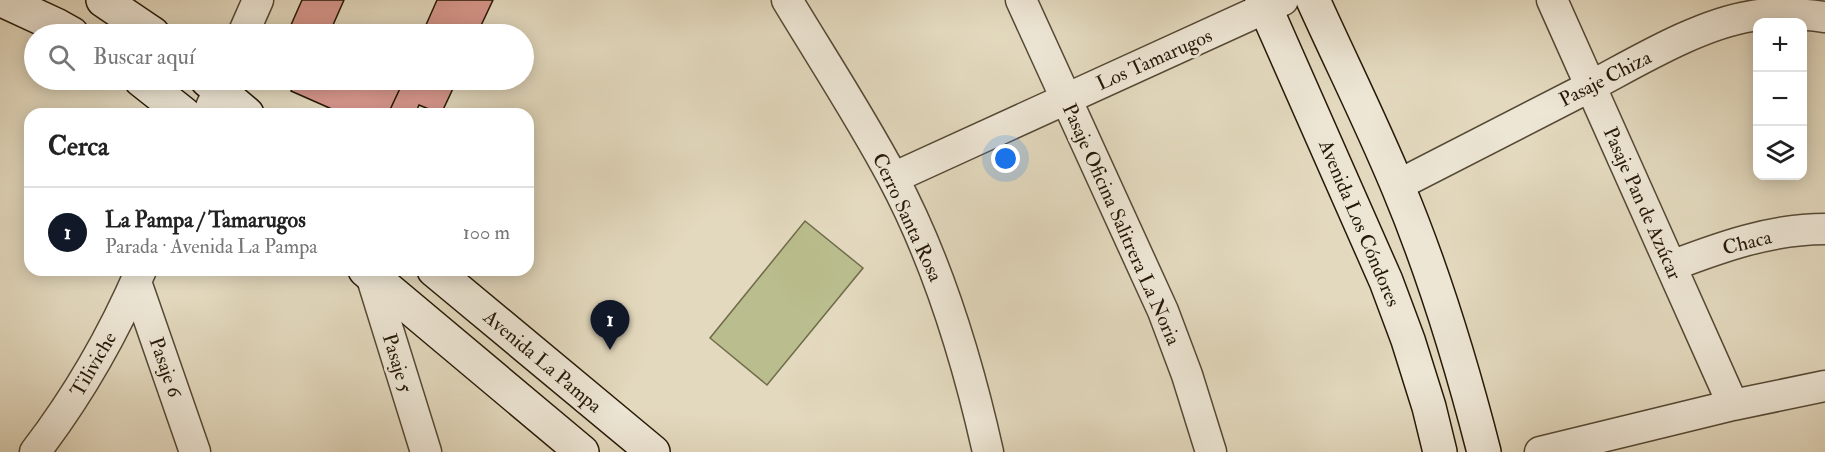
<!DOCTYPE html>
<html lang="es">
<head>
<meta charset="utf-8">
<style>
  :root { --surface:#fff; --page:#f2f2f2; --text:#222; --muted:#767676; --line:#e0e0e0; --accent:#111827 }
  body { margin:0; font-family:"IM FELL Double Pica",serif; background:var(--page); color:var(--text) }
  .controls { position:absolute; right:18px; top:18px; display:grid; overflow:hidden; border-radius:12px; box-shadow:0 3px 15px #0003 }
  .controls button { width:54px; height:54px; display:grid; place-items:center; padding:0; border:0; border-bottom:2px solid var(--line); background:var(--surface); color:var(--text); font:30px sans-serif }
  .you { position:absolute; left:1006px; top:159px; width:21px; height:21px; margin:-15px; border:4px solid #fff; border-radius:50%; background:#1a73e8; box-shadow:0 0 0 9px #1a73e833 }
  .badge { display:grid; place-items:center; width:39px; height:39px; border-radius:50%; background:var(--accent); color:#fff; font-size:20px; font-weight:700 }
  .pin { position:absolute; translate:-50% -50px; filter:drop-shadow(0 2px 3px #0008) }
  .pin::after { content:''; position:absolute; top:32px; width:21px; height:18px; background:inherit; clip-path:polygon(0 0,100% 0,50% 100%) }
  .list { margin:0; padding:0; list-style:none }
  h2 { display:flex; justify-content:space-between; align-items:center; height:78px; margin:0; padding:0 24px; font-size:26px }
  h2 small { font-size:20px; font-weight:400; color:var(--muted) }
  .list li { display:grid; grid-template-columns:39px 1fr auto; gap:18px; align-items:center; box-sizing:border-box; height:90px; padding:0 24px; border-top:2px solid var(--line) }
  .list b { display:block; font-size:22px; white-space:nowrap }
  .list p { margin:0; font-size:20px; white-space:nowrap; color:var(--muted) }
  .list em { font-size:20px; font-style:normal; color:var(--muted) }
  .icon { flex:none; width:33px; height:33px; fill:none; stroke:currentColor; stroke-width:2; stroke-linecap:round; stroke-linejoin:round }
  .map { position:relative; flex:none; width:1825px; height:452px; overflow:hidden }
  .search { position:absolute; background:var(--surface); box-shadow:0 3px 15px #0003; left:24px; top:24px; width:510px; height:66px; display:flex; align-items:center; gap:15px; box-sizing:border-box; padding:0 21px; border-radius:33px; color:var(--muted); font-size:22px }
  .panel { position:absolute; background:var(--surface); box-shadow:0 3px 15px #0003; left:24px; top:108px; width:510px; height:168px; border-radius:18px }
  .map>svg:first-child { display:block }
  .green { fill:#babd8d; stroke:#706b4a; stroke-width:1.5 }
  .building { fill:#d7968b; stroke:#261907; stroke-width:1.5 }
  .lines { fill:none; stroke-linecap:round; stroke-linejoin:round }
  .street-casing { stroke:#554935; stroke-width:33 }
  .secondary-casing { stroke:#261907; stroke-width:36 }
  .street { stroke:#ede6d5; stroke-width:30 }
  .secondary { stroke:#ede6d5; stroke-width:33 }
  .labels { text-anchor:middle; stroke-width:6; stroke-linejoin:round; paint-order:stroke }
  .street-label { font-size:20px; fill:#261907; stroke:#ede6d5 }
</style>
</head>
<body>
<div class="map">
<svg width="1825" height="452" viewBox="0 0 1825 452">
  <rect width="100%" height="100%" fill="#e3d9be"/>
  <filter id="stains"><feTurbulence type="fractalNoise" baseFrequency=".00333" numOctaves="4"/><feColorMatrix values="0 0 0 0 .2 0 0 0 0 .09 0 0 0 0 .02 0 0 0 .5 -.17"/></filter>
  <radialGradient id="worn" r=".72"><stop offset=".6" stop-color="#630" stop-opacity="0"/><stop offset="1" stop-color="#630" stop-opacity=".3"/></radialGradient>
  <path class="green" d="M805 221 863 268 767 385 710 338Z"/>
  <path class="building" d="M302 0H344L329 34H287Z
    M437 0H493L477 34H422Z
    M295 80H397L403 82 388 114H343L291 91Z
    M404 80H457L441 114 419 105 415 114H388Z"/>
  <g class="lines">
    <g class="street-casing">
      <path id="street" d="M787 0C822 58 860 116 892 176 938 262 967 358 988 452
        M1021 0 1163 311 1187 375 1211 452
        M1552 0 1733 405
        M243 34 258 0
        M208 114 223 80
        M893 178 1283 0
        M1398 185C1463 151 1528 118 1593 85 1640 60 1700 24 1752 16 1777 12 1800 14 1825 17
        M1671 266C1721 247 1771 229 1825 229
        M371 275 426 452
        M136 282 195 452
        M35 452C78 396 113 335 141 270
        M1540 452 1733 405 1825 386"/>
    </g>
    <g class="secondary-casing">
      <path id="secondary" d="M2 0 56 25 72 34
        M103 0 153 34
        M1262 0 1386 281 1408 340 1429 407 1440 452
        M1313 0C1341 62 1372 124 1398 187 1434 273 1461 362 1484 452
        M141 80 184 114
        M207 80 247 114
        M365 270 582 452
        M434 270 653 452"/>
    </g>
    <use href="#street" class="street"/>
    <use href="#secondary" class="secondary"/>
  </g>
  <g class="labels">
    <g class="street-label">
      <text transform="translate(1154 59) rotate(-24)" y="7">Los Tamarugos</text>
      <text transform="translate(1605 78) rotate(-27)" y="7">Pasaje Chiza</text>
      <text transform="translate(1643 203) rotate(66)" y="7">Pasaje Pan de Azúcar</text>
      <text transform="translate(908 217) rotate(65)" y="7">Cerro Santa Rosa</text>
      <text transform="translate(1360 223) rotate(67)" y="7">Avenida Los Cóndores</text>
      <text transform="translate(1122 224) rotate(66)" y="7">Pasaje Oficina Salitrera La Noria</text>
      <text transform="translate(1747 242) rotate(-14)" y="7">Chaca</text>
      <text transform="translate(543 361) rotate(40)" y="7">Avenida La Pampa</text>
      <text transform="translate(398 363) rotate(73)" y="7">Pasaje 5</text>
      <text transform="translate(93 364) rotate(-60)" y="7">Tiliviche</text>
      <text transform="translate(166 367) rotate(71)" y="7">Pasaje 6</text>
    </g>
  </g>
  <rect width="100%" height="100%" filter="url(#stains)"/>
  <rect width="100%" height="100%" fill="url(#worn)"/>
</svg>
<div class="controls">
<button>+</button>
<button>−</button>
<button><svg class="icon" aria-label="layers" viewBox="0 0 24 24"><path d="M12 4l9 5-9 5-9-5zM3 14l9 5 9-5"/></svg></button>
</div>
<div class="you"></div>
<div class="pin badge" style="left:610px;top:350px">1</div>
<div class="search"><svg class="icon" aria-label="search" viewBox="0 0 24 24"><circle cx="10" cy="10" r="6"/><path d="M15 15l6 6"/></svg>Buscar aquí</div>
<section class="panel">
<h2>Cerca<small></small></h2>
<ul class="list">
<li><span class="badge">1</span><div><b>La Pampa / Tamarugos</b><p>Parada · Avenida La Pampa</p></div><em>100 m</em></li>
</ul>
</section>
</div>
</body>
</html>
